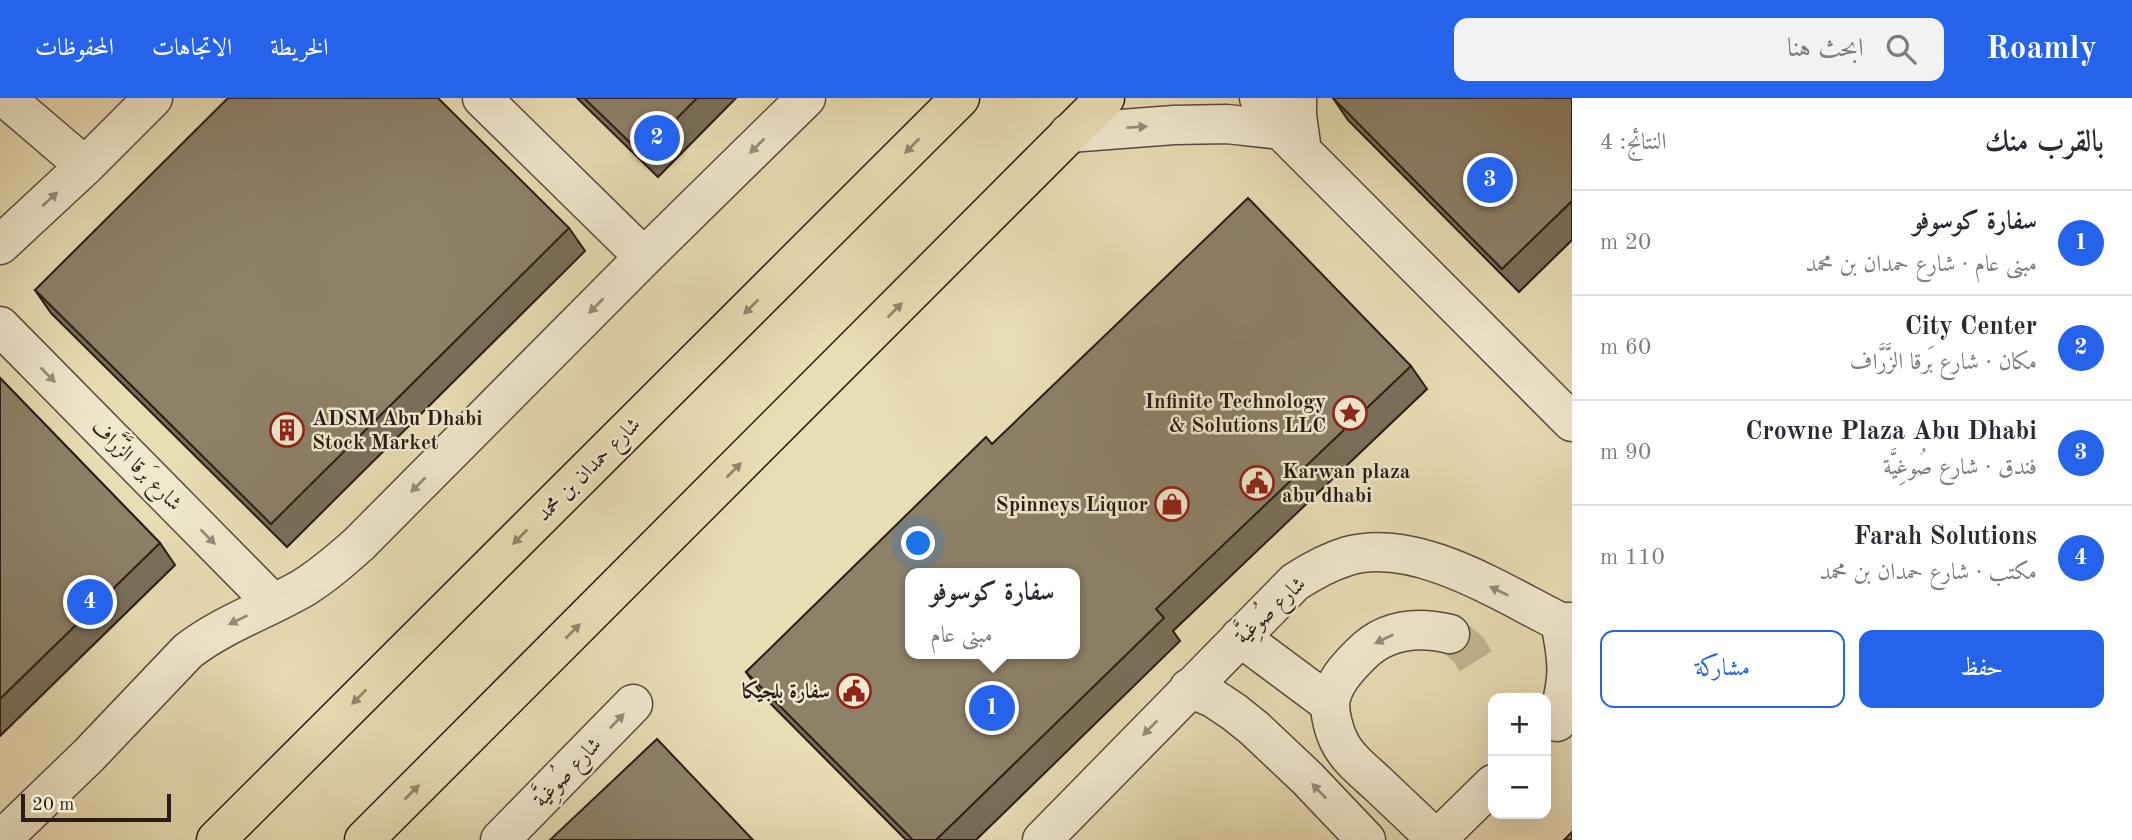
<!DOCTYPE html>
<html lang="ar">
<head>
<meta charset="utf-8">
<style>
  :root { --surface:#fff; --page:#f2f2f3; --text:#2b2b33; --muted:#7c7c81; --line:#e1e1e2; --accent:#2563eb }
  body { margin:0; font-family:"Old Standard TT",Amiri,serif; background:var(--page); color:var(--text); direction:rtl }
  .controls { position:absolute; right:21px; bottom:21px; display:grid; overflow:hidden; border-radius:14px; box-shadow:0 7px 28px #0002 }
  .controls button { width:63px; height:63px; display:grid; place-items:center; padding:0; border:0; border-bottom:2px solid var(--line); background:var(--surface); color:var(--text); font:35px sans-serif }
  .scale { position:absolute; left:21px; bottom:18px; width:150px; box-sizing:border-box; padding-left:7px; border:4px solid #291d16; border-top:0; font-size:19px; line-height:24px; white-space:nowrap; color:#291d16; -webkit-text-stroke:5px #f1e9ce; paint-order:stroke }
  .you { position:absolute; left:919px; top:446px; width:24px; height:24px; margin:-18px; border:5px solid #fff; border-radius:50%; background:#1a73e8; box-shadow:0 0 0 10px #1a73e833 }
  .badge { display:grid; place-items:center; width:46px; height:46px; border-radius:50%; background:var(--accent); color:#fff; font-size:23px; font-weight:700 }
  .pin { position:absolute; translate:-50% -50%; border:4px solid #fff; box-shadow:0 2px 7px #0006 }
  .popup { position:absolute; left:905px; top:470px; width:175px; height:91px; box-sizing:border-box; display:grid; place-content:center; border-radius:14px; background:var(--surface); filter:drop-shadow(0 2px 5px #0005); font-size:23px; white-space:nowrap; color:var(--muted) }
  .popup b { font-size:26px; color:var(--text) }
  .popup::after { content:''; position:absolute; left:50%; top:100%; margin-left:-14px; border:14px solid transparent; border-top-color:var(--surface) }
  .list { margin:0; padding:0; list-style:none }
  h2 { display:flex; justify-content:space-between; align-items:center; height:91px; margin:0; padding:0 28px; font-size:30px }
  h2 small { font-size:23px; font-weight:400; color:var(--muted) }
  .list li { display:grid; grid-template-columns:46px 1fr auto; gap:21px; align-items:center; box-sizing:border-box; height:105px; padding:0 28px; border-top:2px solid var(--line) }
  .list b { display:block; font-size:26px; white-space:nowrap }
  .list p { margin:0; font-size:23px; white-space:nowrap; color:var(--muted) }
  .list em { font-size:23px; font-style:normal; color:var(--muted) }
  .actions { display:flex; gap:14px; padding:21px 28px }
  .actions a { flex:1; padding:16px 0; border:2px solid var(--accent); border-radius:14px; text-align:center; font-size:24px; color:var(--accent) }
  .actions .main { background:var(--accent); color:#fff }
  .icon { flex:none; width:38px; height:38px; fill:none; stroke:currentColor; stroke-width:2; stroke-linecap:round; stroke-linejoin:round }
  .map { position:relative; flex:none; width:1572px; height:742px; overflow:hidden; direction:ltr }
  header { display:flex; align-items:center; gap:42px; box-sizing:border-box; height:98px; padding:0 35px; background:var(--accent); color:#fff }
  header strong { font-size:33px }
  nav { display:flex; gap:38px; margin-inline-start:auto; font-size:24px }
  .search { width:490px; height:63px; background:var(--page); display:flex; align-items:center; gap:18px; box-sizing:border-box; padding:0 24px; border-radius:14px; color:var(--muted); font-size:26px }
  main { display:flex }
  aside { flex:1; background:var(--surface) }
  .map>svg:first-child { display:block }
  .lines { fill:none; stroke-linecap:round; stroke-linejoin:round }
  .minor-tunnel { stroke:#c3b794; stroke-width:38; stroke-dasharray:38 19; stroke-linecap:butt }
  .minor-casing { stroke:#594d3e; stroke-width:41 }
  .major-casing { stroke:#291d16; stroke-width:41 }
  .minor { stroke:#f1e9ce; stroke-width:38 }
  .major { stroke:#e9ddb4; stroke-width:38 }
  .wall { fill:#796f59; stroke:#291d16; stroke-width:2 }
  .building { fill:#8d8168; stroke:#291d16; stroke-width:2; fill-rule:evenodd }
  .oneway { fill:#978d7b }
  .oneway2 { fill:#93876d }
  .labels { text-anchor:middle; stroke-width:5; stroke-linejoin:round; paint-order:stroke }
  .poi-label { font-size:21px; font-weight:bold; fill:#291d16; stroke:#f1e9ce; text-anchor:end }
  .street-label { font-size:21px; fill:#291d16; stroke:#f1e9ce }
</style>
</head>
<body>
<header>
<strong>Roamly</strong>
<div class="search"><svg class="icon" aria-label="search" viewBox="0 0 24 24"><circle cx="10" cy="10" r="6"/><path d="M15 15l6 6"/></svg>ابحث هنا</div>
<nav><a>الخريطة</a><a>الاتجاهات</a><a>المحفوظات</a></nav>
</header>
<main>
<aside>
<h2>بالقرب منك<small>النتائج: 4</small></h2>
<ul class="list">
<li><span class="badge">1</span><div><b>سفارة كوسوفو</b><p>مبنى عام · شارع حمدان بن محمد</p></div><em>20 m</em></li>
<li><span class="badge">2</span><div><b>City Center</b><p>مكان · شارع بَرقا الزَّرَّاف</p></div><em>60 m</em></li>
<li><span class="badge">3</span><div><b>Crowne Plaza Abu Dhabi</b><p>فندق · شارع صُوغِيَّة</p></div><em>90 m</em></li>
<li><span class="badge">4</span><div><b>Farah Solutions</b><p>مكتب · شارع حمدان بن محمد</p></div><em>110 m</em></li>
</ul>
<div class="actions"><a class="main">حفظ</a><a>مشاركة</a></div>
</aside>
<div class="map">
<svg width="1572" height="742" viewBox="0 0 1572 742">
  <rect width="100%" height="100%" fill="#e9ddb4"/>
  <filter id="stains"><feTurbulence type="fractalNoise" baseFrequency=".00286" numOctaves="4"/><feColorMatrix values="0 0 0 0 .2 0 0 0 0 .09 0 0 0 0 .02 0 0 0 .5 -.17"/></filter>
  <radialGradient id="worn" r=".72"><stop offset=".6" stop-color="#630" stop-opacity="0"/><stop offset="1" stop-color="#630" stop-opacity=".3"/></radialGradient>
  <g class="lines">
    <path class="minor-tunnel" d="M1450 536 1468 551 1485 578"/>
    <g class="minor-casing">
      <path id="minor" d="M482 0 644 159
        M1259 0 1281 32 1572 324
        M1297 0V17L1302 53
        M9 3 85 68
        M1069 35 1174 27 1227 26 1281 32
        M0 147 85 68 153 0
        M0 228 273 505
        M1240 539 1330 606
        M1189 590 1213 600 1234 614 1254 630 1307 680 1366 742
        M1557 624C1569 581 1569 567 1560 524
        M1 742 89 657 188 553C223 526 265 512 303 490 324 477 341 462 359 446L644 159 806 0
        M500 742 633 606
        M1042 742 1295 484C1312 473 1328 464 1348 458 1416 439 1500 494 1560 524H1572
        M1436 742 1493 686
        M1437 742C1417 723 1398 705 1378 686 1364 673 1347 660 1339 643 1334 633 1330 617 1330 606 1332 586 1347 570 1360 557 1385 531 1417 528 1450 536"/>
    </g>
    <g class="major-casing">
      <path id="major" d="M216 742 960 0
        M364 742 1105 0"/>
    </g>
    <use href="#minor" class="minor"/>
    <use href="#major" class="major"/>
  </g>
  <path class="wall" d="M577 0H736L658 79Z
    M1333 0H1572V142L1519 194 1348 22Z
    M569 130 585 153 287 449 51 215 35 192Z
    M1411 268 1427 291 1173 533 1180 543 976 742H906L762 597 746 574 992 346Z
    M0 280 160 445 175 467 0 638Z"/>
  <path class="building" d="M228 0H438L569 130 271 426 35 192Z
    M584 0H697L642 56Z
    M1333 0H1572V103L1502 171Z
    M1248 100 1411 268 1156 511 1164 520 936 742H913L746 574 986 339 992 346ZM910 475H1074V556H910Z
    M0 280 160 445 0 601Z
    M657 641 753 742H550Z
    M1572 734V742H1564Z"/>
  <defs><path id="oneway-solid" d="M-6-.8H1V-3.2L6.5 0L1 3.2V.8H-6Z" transform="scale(1.75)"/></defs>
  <g class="oneway">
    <use href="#oneway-solid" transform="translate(1137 29) rotate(-3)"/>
    <use href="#oneway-solid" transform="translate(757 48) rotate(135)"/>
    <use href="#oneway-solid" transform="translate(50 101) rotate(-43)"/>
    <use href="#oneway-solid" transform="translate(596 208) rotate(135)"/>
    <use href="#oneway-solid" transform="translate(48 277) rotate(45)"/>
    <use href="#oneway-solid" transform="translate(418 387) rotate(135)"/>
    <use href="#oneway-solid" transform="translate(208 439) rotate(45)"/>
    <use href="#oneway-solid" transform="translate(1499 493) rotate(-154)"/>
    <use href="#oneway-solid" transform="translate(238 522) rotate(154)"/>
    <use href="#oneway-solid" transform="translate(1384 541) rotate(154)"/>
    <use href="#oneway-solid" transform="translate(617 623) rotate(-46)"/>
    <use href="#oneway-solid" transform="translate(1150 630) rotate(134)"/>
    <use href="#oneway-solid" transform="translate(1319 693) rotate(-134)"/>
  </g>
  <g class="oneway2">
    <use href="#oneway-solid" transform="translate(912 48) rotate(135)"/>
    <use href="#oneway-solid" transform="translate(751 209) rotate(135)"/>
    <use href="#oneway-solid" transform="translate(895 212) rotate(-45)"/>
    <use href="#oneway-solid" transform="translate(734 372) rotate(-45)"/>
    <use href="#oneway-solid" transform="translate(520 439) rotate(135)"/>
    <use href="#oneway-solid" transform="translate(573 533) rotate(-45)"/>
    <use href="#oneway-solid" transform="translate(359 599) rotate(135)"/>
    <use href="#oneway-solid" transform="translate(412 694) rotate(-45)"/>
  </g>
  <defs>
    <g id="sight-ring" transform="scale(1.75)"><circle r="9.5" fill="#f1e9ce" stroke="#8f2418" stroke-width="1.5"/><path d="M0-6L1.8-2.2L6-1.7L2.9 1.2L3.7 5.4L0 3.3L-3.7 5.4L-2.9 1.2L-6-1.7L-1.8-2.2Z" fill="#8f2418"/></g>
    <g id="building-ring" transform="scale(1.75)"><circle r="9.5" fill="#f1e9ce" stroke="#8f2418" stroke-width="1.5"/><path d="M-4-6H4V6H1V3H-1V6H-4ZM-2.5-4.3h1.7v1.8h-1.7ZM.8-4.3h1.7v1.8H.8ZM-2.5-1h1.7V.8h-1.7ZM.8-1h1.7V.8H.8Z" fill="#8f2418"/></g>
    <g id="civic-ring" transform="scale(1.75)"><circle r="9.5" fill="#f1e9ce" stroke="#8f2418" stroke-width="1.5"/><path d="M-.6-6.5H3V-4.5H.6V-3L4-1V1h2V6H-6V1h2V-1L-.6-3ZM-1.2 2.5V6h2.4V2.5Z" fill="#8f2418"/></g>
    <g id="shop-ring" transform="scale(1.75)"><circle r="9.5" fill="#f1e9ce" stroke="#8f2418" stroke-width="1.5"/><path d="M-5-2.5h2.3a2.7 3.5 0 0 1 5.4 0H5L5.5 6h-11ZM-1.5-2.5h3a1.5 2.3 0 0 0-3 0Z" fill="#8f2418"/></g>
  </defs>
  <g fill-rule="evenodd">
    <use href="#sight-ring" x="1350" y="315"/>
    <use href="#building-ring" x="287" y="332"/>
    <use href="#civic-ring" x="1257" y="385"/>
    <use href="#shop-ring" x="1172" y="406"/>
    <use href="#civic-ring" x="854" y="593"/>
  </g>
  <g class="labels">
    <g class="poi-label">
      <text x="1326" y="310">Infinite Technology<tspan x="1326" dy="24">&amp; Solutions LLC</tspan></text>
      <text x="312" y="327" text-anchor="start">ADSM Abu Dhabi<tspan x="312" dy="24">Stock Market</tspan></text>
      <text x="1282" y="380" text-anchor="start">Karwan plaza<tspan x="1282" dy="24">abu dhabi</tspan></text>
      <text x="1148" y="413">Spinneys Liquor</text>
      <text x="830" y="600">سفارة بلجيكا</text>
    </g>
    <g class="street-label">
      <text transform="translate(137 367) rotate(45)" y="7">شارع بَرقا الزَّرَّاف</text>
      <text transform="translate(588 371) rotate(-45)" y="7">شارع حمدان بن محمد</text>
      <text transform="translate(1270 512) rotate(-43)" y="7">شارع صُوغِيَّة</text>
      <text transform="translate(567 674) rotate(-46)" y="7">شارع صُوغِيَّة</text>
    </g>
  </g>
  <rect width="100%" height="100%" filter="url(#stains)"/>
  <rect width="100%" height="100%" fill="url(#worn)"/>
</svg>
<div class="controls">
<button>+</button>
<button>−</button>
</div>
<div class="scale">20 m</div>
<div class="you"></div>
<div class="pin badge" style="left:992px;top:610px">1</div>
<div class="popup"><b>سفارة كوسوفو</b>مبنى عام</div>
<div class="pin badge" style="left:657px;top:40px">2</div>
<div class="pin badge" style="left:1490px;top:82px">3</div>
<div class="pin badge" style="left:90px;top:504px">4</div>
</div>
</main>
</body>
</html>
